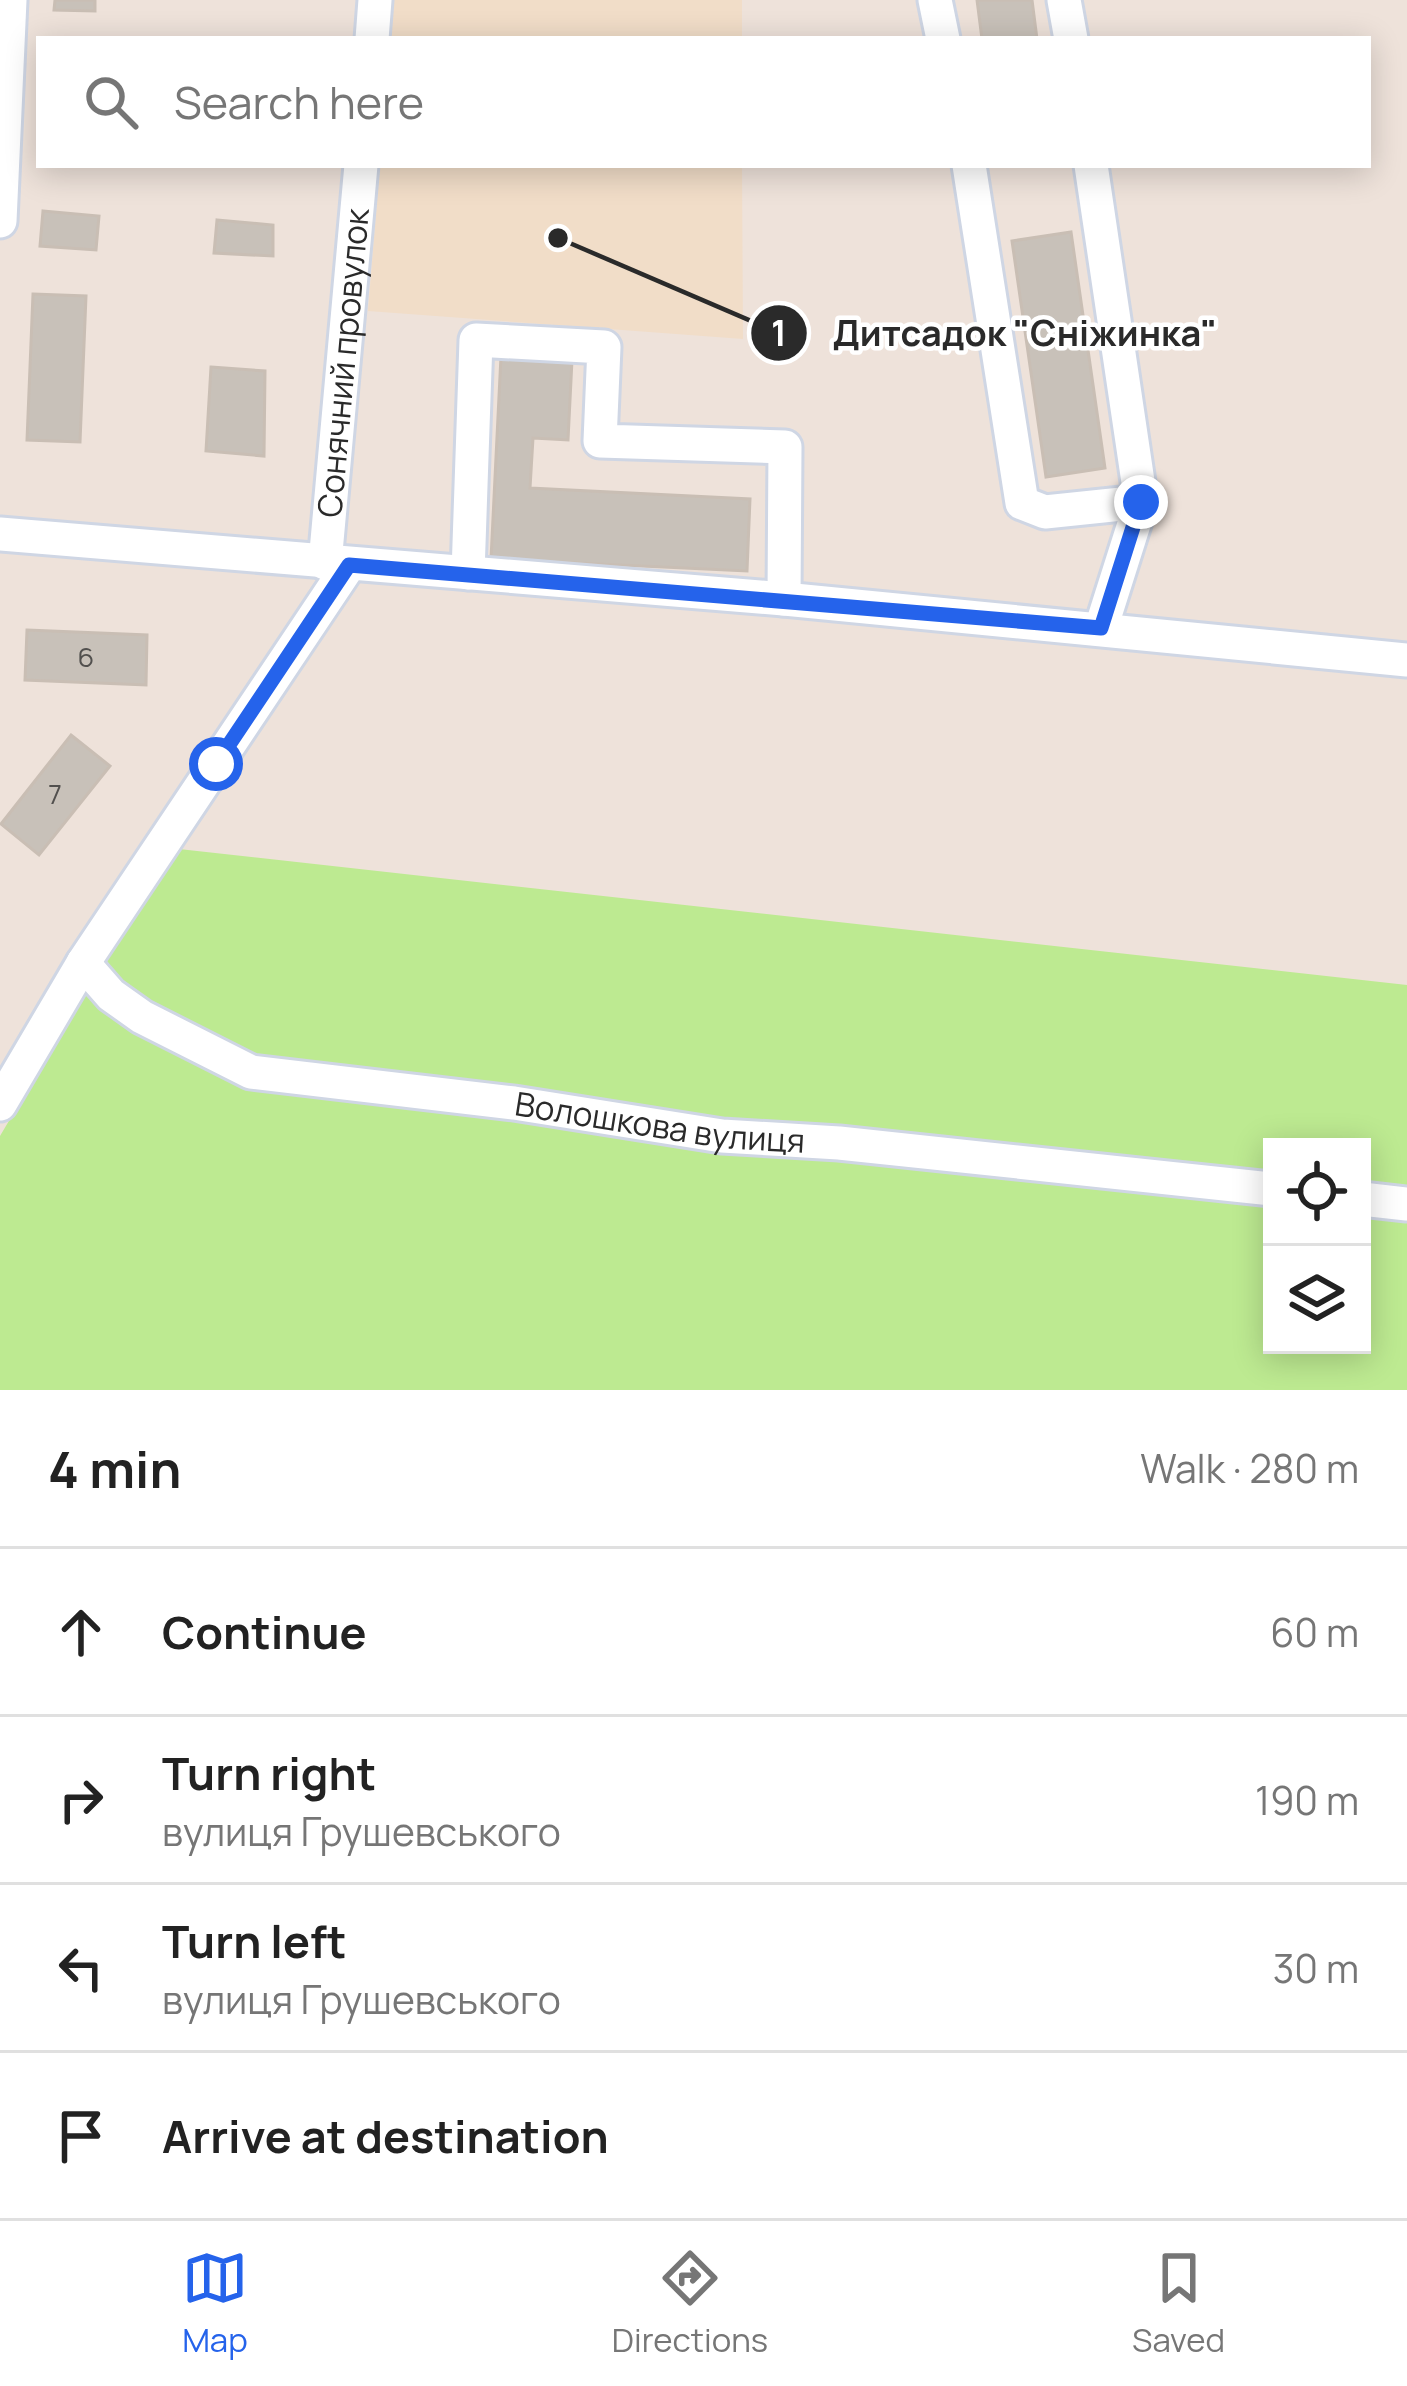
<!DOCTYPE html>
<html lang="en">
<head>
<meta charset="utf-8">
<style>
  :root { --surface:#fff; --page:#f2f2f2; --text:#222; --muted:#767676; --line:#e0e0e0; --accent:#2563eb }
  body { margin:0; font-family:Manrope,sans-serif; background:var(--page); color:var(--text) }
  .controls { position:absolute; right:36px; bottom:36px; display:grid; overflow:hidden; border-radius:0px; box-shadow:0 6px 30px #0003 }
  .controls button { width:108px; height:108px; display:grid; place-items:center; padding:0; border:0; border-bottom:3px solid var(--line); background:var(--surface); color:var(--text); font:60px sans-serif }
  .stop { position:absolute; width:36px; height:36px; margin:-27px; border:9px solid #2563eb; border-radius:50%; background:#fff }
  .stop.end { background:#2563eb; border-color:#fff; box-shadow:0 3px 12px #0008 }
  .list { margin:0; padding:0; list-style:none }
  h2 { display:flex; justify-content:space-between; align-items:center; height:156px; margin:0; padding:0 48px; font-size:51px }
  h2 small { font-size:39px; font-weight:400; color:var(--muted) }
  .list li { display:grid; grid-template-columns:78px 1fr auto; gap:36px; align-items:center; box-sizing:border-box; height:168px; padding:0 48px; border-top:3px solid var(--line) }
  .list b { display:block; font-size:45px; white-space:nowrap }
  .list p { margin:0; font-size:39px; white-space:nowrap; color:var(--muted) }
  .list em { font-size:39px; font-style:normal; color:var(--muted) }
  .icon { flex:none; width:66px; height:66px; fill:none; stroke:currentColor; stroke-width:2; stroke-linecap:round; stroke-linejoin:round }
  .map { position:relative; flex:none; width:1407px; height:1390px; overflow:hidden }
  .search { position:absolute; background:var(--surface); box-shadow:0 6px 30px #0003; left:36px; right:36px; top:36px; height:132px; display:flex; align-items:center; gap:30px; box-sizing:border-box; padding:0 42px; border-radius:0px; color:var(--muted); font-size:45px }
  .sheet { height:828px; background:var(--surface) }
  nav { display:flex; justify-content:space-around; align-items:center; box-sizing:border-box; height:168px; border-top:3px solid var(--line); background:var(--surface); font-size:33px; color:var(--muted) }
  nav a { display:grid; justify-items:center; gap:6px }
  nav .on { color:var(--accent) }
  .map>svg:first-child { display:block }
  .education { fill:#f1ddc8 }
  .green { fill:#bdea91; fill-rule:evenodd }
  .building { fill:#c8c1b9; stroke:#c9beb4; stroke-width:3 }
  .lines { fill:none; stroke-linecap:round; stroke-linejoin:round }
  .minor-casing { stroke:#cfd6e4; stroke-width:39 }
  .minor { stroke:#fff; stroke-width:33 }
  .route { stroke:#2563eb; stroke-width:15 }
  .labels { text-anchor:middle; stroke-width:9; stroke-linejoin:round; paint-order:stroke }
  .number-label { font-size:27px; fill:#52504e }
  .street-label { font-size:33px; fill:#2a2a2a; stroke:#fff }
  .leader { fill:none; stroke:#2a2a2a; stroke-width:4.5 }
  .callout-dot { fill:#2a2a2a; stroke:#fff; stroke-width:4.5 }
  .mark-label { font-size:36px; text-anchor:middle; font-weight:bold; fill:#fff }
  .callout-label { font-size:36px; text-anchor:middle; font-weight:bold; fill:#2a2a2a; stroke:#fff; stroke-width:9; stroke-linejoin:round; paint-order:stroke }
</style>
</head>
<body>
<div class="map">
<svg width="1407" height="1390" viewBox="0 0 1407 1390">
  <rect width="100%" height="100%" fill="#eee2da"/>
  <path class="education" d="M393 0H742V39H390Z
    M380 165H742L743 339 368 311Z"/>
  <path class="green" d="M179 849 1407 985V1390H0V1136L97 972ZM1272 1147H1362V1345H1272Z"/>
  <path class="building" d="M55 0H95V11L54 10Z
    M977 0H1032L1037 39H982Z
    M43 211 99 216 96 250 40 246Z
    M217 220 273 225V256L214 253Z
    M1071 232 1105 468 1046 477 1012 241Z
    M33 294 86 296 80 442 27 440Z
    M501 356 572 360 568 440 533 438 530 488 750 499 747 571 491 559Z
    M211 367 265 371 264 456 206 451Z
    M27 630 147 635 146 685 25 680Z
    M71 735 110 766 39 855 1 824Z"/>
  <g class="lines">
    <g class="minor-casing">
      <g id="minor">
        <path d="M935 0 943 39"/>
        <path d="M1064 0 1071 39"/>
        <path d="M372 39 375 0"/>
        <path d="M969 165 1022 503 1045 512 1141 502"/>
        <path d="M1091 165 1141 502 1101 628"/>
        <path d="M0 221 10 0"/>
        <path d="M0 534 784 599 1407 660"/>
        <path id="s1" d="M325 563 361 165"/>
        <path d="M468 573 476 340 604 347 600 441 785 447 784 599"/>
        <path id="s2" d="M83 963 111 995 142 1017 251 1072 514 1103 722 1136 839 1143 1272 1189"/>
        <path d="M0 1104 83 963 349 565"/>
        <path d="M1362 1199 1407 1204"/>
      </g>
    </g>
    <use href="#minor" class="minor"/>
  </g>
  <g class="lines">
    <path class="route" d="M216 764 349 565 1101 628 1141 502"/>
  </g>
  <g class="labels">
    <g class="number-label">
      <text x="86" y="667">6</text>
      <text x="55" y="804">7</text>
    </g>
    <g class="street-label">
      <text dy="12" stroke="none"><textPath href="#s1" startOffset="201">Сонячний провулок</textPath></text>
      <text dy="12" stroke="none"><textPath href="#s2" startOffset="615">Волошкова вулиця</textPath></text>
    </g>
  </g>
  <path class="leader" d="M558 238L779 333"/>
  <g class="callout-dot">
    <circle cx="558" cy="238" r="12"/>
    <circle cx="779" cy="333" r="30"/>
  </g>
  <g class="mark-label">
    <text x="779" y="346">1</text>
  </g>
  <g class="callout-label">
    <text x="1025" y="346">Дитсадок "Сніжинка"</text>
  </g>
</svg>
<div class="controls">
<button><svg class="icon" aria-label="locate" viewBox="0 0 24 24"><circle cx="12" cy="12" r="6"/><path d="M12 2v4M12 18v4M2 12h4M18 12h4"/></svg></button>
<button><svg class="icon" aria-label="layers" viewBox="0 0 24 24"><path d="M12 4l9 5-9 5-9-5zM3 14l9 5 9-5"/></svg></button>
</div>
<div class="stop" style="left:216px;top:764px"></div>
<div class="stop end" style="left:1141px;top:502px"></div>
<div class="search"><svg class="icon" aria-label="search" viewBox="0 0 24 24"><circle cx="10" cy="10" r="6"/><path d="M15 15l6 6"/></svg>Search here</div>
</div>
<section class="sheet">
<h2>4 min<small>Walk · 280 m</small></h2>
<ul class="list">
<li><svg class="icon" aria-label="ahead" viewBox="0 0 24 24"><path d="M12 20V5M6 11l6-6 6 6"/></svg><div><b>Continue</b></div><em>60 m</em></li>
<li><svg class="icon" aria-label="right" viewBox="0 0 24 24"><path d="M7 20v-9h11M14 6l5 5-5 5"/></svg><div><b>Turn right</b><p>вулиця Грушевського</p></div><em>190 m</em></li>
<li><svg class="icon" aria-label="left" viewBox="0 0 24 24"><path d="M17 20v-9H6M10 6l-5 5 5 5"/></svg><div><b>Turn left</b><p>вулиця Грушевського</p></div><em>30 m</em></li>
<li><svg class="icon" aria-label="arrive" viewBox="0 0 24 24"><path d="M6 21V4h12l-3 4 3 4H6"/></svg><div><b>Arrive at destination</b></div></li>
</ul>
</section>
<nav>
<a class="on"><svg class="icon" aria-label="map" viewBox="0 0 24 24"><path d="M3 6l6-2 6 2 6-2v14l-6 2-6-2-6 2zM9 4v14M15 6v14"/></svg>Map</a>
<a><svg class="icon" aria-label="directions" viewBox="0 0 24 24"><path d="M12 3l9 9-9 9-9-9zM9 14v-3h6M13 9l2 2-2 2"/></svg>Directions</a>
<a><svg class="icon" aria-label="saved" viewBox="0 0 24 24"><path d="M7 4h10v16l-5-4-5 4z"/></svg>Saved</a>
</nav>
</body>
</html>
